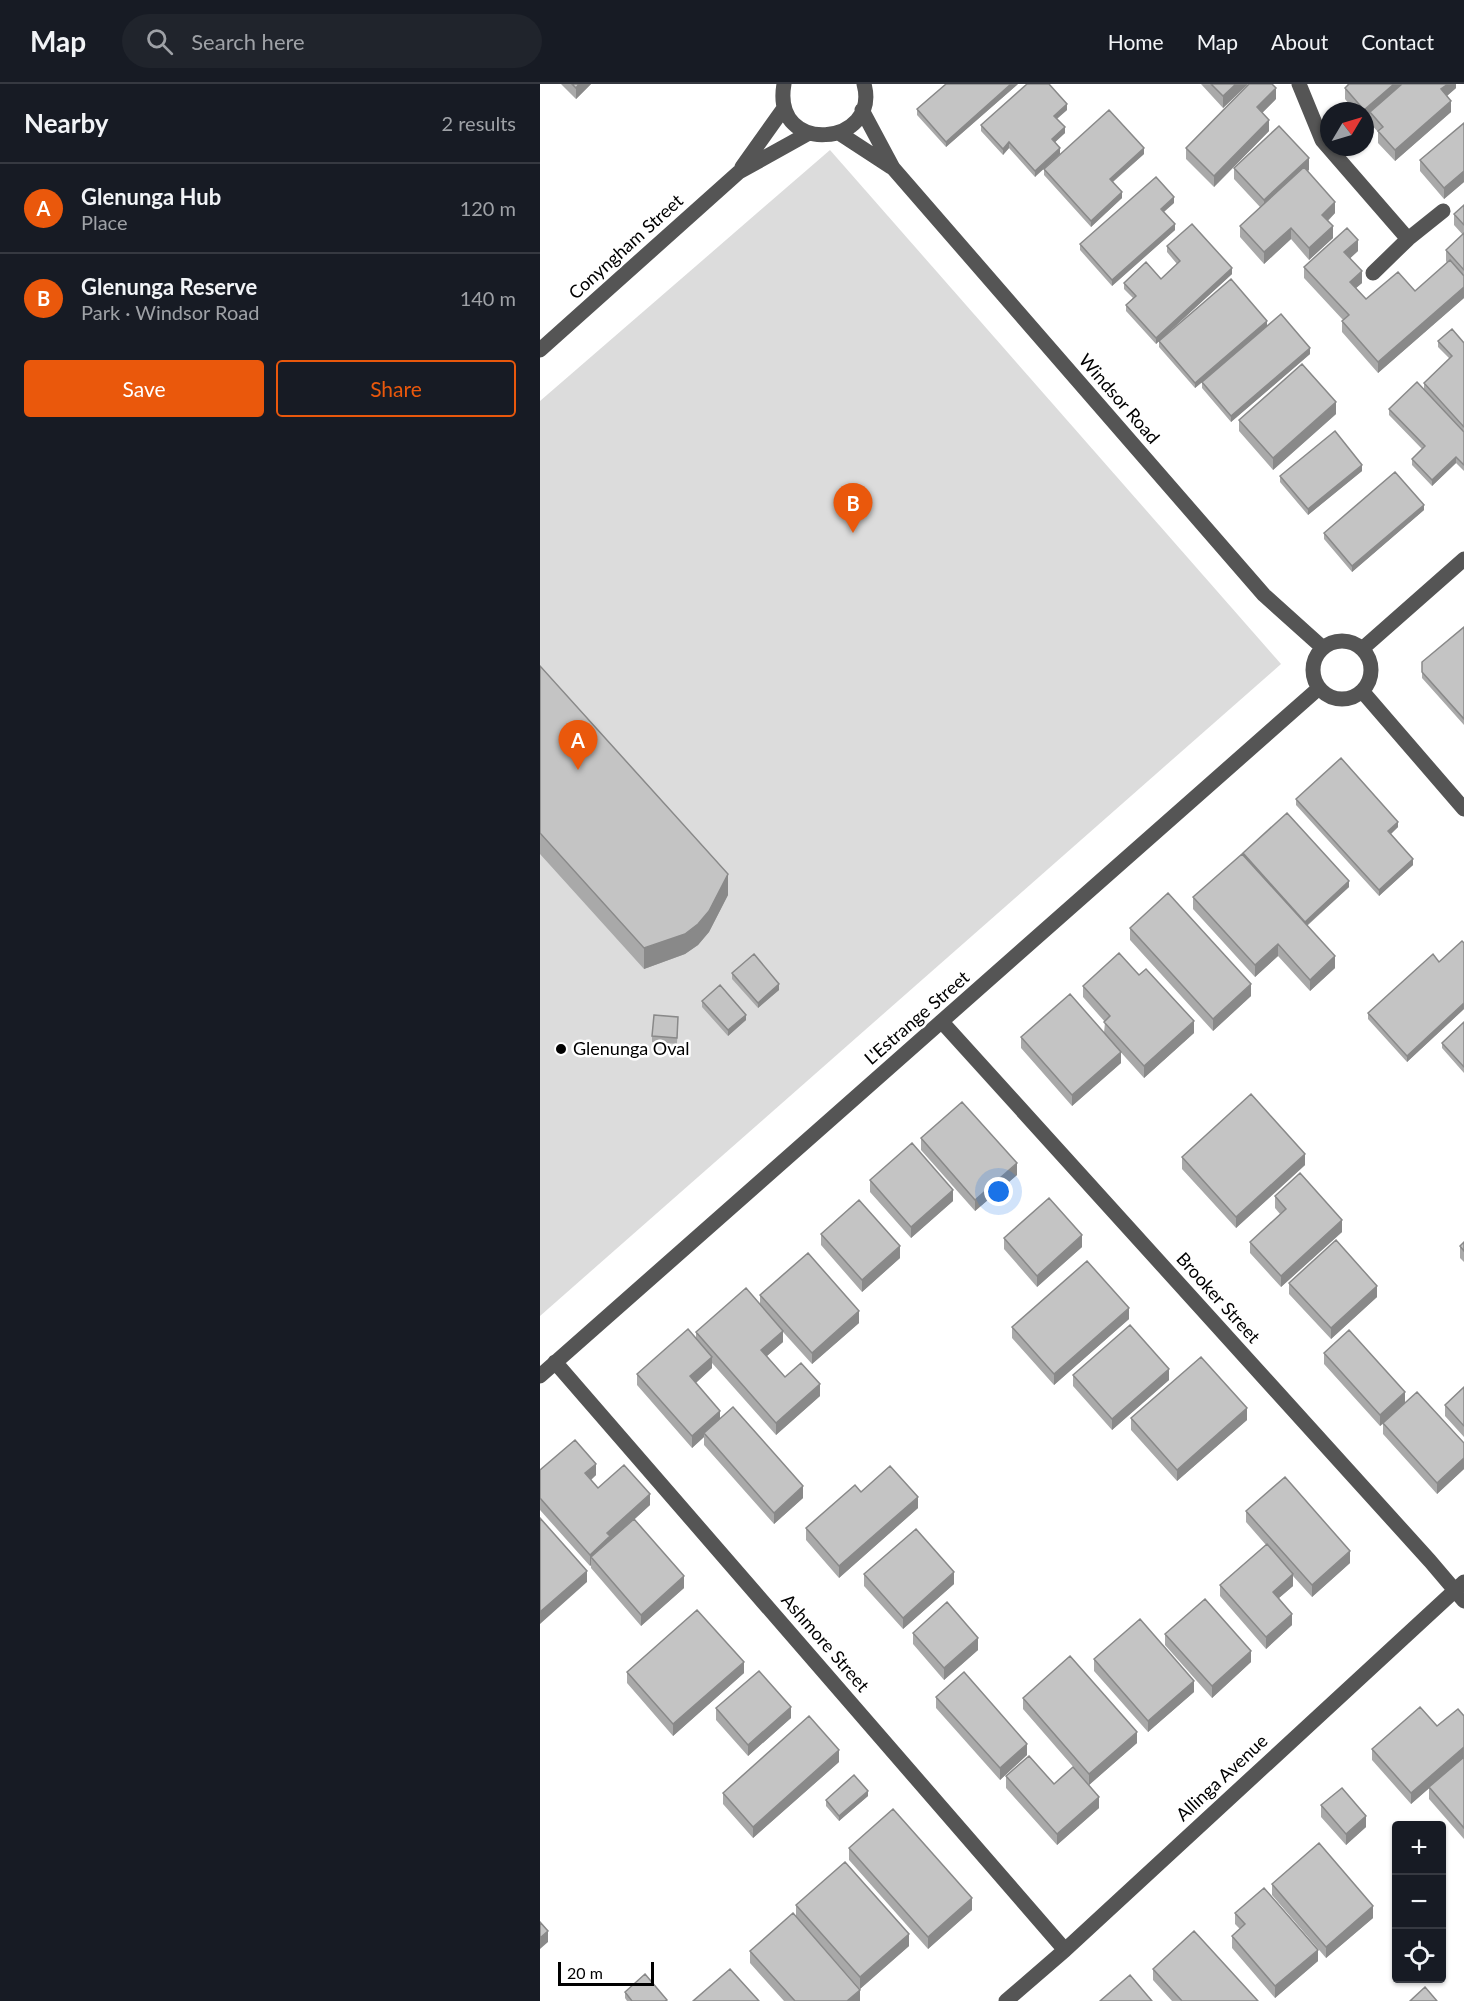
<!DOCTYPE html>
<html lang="en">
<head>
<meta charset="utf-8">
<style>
  :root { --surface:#171b24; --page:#20242c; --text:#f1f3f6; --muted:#9ea1a6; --line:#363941; --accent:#ea580c }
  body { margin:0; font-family:Lato,sans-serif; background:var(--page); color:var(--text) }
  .controls { position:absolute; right:18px; bottom:18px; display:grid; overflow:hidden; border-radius:6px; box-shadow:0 2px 4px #0004 }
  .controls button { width:54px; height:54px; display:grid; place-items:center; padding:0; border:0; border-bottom:2px solid var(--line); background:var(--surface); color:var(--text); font:30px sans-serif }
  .compass { position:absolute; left:780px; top:18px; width:54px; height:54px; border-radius:50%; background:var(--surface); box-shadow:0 2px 4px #0004; rotate:52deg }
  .scale { position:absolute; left:18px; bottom:15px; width:96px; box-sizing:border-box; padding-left:6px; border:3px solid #000; border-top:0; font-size:16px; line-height:21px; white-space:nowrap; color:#000; -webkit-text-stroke:4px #fff; paint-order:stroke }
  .you { position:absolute; left:459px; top:1108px; width:21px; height:21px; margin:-15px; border:4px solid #fff; border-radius:50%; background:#1a73e8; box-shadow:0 0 0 9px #1a73e833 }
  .badge { display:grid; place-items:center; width:39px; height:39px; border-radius:50%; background:var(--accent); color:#fff; font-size:20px; font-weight:700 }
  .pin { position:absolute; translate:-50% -50px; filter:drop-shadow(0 2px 3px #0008) }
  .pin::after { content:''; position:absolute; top:32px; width:21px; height:18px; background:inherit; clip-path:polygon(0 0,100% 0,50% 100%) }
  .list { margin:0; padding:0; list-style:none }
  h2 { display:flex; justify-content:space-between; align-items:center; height:78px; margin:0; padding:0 24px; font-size:26px }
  h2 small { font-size:20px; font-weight:400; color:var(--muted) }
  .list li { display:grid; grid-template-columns:39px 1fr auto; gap:18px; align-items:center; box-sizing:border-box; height:90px; padding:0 24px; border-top:2px solid var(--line) }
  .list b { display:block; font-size:22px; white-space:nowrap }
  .list p { margin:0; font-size:20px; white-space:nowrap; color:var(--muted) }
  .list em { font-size:20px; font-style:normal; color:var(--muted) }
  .actions { display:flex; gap:12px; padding:18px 24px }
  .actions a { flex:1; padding:14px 0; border:2px solid var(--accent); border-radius:6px; text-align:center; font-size:21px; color:var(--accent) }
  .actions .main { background:var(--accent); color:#fff }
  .icon { flex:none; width:33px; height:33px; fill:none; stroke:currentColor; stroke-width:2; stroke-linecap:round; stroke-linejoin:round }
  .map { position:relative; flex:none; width:924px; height:1917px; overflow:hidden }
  header { display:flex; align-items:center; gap:36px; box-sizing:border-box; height:84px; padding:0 30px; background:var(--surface); border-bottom:2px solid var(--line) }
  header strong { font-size:28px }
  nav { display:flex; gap:33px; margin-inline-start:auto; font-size:21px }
  .search { width:420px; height:54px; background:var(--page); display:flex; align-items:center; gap:15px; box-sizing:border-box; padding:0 21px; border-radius:33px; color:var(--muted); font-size:22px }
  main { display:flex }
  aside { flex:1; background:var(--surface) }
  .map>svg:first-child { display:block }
  .green { fill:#dcdcdc }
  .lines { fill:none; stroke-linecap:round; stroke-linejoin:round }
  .minor { stroke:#555; stroke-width:15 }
  .wall { fill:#a9a9a9 }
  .shaded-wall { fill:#898989 }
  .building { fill:#c4c4c4; stroke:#898989; stroke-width:1.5 }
  .poi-dot { fill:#000; stroke:#fff; stroke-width:2 }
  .labels { text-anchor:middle; stroke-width:5; stroke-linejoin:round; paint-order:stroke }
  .street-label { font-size:18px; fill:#000; stroke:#fff }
  .poi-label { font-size:18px; fill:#000; stroke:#fff; text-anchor:start }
</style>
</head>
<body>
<header>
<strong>Map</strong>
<div class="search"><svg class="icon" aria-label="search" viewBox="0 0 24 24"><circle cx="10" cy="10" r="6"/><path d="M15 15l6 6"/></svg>Search here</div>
<nav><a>Home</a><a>Map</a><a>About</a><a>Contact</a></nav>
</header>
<main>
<aside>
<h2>Nearby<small>2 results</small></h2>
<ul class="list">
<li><span class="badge">A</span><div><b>Glenunga Hub</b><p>Place</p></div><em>120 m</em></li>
<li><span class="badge">B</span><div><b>Glenunga Reserve</b><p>Park · Windsor Road</p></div><em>140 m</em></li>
</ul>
<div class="actions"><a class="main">Save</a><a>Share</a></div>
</aside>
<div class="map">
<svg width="924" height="1917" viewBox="0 0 924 1917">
  <rect width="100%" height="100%" fill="#fff"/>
  <path class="green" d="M290 66 741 580 0 1232V317Z"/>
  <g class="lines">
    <path class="minor" d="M244 0C231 73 341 62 324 0
      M759 0 782 56 868 155 903 127
      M322 26 353 84 724 511 783 564
      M299 49 351 83
      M202 83 244 24
      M833 189 868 155
      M0 266 199 88 269 49
      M773 586a29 29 0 1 1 58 0a29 29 0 1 1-58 0Z
      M822 565 924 475
      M822 607 924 725
      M402 938 890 1477 924 1517
      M15 1278 525 1866
      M0 1292 779 604
      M466 1917 525 1866 924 1498"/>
  </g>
  <path class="wall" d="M21 0H51L36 15Z
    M478 0 406 63 377 31V25Z
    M661 0H708L683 24Z
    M807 0H916V4L907 12 911 28 855 77 838 59V48L830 39V32L825 36V27H815L805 15V4L808 1Z
    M736 15 722 29 729 47 674 103 646 75V64Z
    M527 26 517 35 525 49 515 58 495 93 469 64 463 71 441 47V41Z
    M924 39V98L904 115 880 87V76Z
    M604 70 573 98 582 114 551 143 504 91V85Z
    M694 84 769 86 767 87 795 129 788 137 793 154 769 176 751 155 724 180 700 153V142L720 123 694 95Z
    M634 119 624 128 635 146 572 202 540 166V160Z
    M924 121V214L838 289 802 248V237L803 236 764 194V183L818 167 810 174 822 199 816 204 826 215 875 207 907 179 906 177V166L923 151 914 141V130Z
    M627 162 692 190 626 250 727 242 770 270 691 338 662 304V298L676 287 655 304 619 263V257L616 260 586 227V221L593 214 584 205V199L621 195 637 180 627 168Z
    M898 257 924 259V387L916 379 892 402 872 381V375L882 365 849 331V325L884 305V299L910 275 898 263Z
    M796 330 733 386 699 347V336Z
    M822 387 768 431 740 398V392Z
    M884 426 812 488 784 455V449Z
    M924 543V641L882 594V578Z
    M0 582 188 811 169 848 158 861 145 870 104 885 0 770Z
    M756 715 858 743 850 750 873 781 839 812 756 721Z
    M703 769 809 803 767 842 795 884 770 907 738 872 715 893 653 825V813L703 771Z
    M590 844 711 912 673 947 590 856Z
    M924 859V925L867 978 828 935V929L899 878Z
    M192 889 239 906 218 924 192 895Z
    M599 891 654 949 604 994 577 964 581 979 532 1022 481 964V953L564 949 565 938 543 913V902Z
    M162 917 206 936 188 952 162 923Z
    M138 933 137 960 112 958V952Z
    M924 938V989L902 964V959Z
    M381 1054 477 1091 435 1127 381 1066Z
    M642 1073 765 1081 696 1144 642 1085Z
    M330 1096 413 1117 371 1154 330 1108Z
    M735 1112 802 1148 741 1203 710 1169V1158L740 1130 735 1124Z
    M281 1150 360 1174 322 1208 281 1161Z
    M464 1154 542 1163 497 1203 464 1165Z
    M924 1158V1178L920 1174V1162Z
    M749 1199 837 1213 791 1255 749 1210Z
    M220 1211 319 1239 272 1280 243 1248V1258L227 1272 245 1293 280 1312 236 1351 172 1279V1284L156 1299 180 1335 263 1414 234 1440 164 1361V1353L152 1364 97 1301V1290L156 1253V1248L220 1220Z
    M589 1235 514 1301 472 1254V1243Z
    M784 1269 865 1318 924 1359V1385L897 1410 843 1350V1340L840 1342 784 1280Z
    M533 1291 629 1296 572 1346 533 1302Z
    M924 1303V1353L905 1332V1321Z
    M591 1334 707 1336 637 1397 591 1346Z
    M0 1386 56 1391 51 1396 58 1404 110 1421 94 1435 144 1504 101 1542 51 1484V1481L50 1482 0 1426Z
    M321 1408 378 1424 299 1494 266 1456V1444Z
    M706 1427 810 1479 772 1513 753 1492V1502L739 1514 752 1541 726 1565 680 1512V1501L726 1461 706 1438Z
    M324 1490 414 1500 363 1545 324 1502Z
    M373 1549 438 1566 404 1596 373 1560Z
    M625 1550 711 1578 672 1614 625 1561Z
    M554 1575 654 1608 608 1648 554 1587Z
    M87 1588 204 1589 133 1652 87 1599Z
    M396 1613 487 1671 460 1696 396 1624Z
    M483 1614 597 1659 549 1701 483 1625Z
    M176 1624 251 1634 208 1672 176 1636Z
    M924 1632V1755L889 1715V1704L871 1720 832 1676V1665L897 1642Z
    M299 1678 213 1754 183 1720V1709Z
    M466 1692 514 1700 559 1724 517 1761 466 1704Z
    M328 1712 299 1737 286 1722V1716Z
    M781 1721 826 1743 806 1761 781 1733Z
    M309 1764 432 1826 388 1865 309 1776Z
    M732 1800 833 1834 786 1874 732 1811Z
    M256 1821 369 1862 320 1905 256 1832Z
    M695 1829 778 1877 735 1914 692 1864V1852L700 1845 695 1840Z
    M210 1867 320 1917H244L210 1879Z
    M613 1885 718 1917H632L613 1896Z
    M85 1908 127 1917H87L85 1914Z"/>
  <path class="shaded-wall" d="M39 0H51L36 15V4Z
    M471 0H478L406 63V58Z
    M696 0H708L683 24V12Z
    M854 0H867L830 28V32L825 36V27H824V26Z
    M908 0H916V4L901 17V5Z
    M736 4V15L717 34V23Z
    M911 17V28L855 77V66Z
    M527 20V26L514 37V32Z
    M729 36V47L674 103V92Z
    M525 43V49L512 61V55Z
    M469 58V64L463 71V65Z
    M520 64V70L495 93V87Z
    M604 64V70L570 100V95Z
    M769 74V86L724 128V116Z
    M924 87V98L904 115V104Z
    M582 108V114L551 143V137Z
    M634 113V119L621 130V125Z
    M795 118V129L782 142V131Z
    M635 140V146L572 202V196Z
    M793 142V154L769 176V164Z
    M751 144V155L724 180V168Z
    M818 156V167L804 180V168Z
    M692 184V190L616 260V254Z
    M822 187V199L810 209V198Z
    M924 203V214L838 289V278Z
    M727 237V243L655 304V299Z
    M770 264V270L691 338V332Z
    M796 318V330L733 386V374Z
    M916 373V379L892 402V396Z
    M822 381V387L768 431V425Z
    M884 421V426L812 488V482Z
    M858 738V743L848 753V747Z
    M873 775V781L839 812V806Z
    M188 790V811L169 848 158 861 145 870 104 885V864Z
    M809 797V803L765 843V838Z
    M738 860V872L715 893V881Z
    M795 872V884L770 907V896Z
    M239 900V906L218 924V919Z
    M711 900V912L673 947V935Z
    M924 919V925L867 978V972Z
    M206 931V936L188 952V946Z
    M654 937V949L604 994V982Z
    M581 968V979L532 1022V1011Z
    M765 1070V1081L696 1144V1133Z
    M477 1079V1091L435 1127V1116Z
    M413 1106V1117L371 1154V1143Z
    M802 1136V1148L741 1203V1192Z
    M542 1151V1163L497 1203V1192Z
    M360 1162V1174L322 1208V1196Z
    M837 1202V1213L791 1255V1244Z
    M589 1224V1235L514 1301V1290Z
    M319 1227V1239L272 1280V1269Z
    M243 1247V1258L221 1277V1266Z
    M172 1273V1284L150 1304V1292Z
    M629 1285V1296L572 1346V1335Z
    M280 1300V1312L236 1351V1339Z
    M865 1308V1319L840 1342V1331Z
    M707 1324V1336L637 1397V1386Z
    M180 1327V1338L164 1349V1353L152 1364V1352Z
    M924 1374V1385L897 1410V1399Z
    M56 1380V1391L45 1401V1389Z
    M263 1402V1414L234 1440V1429Z
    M110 1410V1421L70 1458 51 1473V1481L50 1482V1471L67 1449Z
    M378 1413V1424L299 1494V1482Z
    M810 1467V1479L772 1513V1501Z
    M47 1487V1498L0 1540V1528Z
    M414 1488V1500L363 1545V1534Z
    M753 1490V1502L733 1519V1508Z
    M144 1492V1504L101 1542V1531Z
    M752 1530V1541L726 1565V1553Z
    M438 1554V1566L404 1596V1584Z
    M711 1567V1578L672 1614V1602Z
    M204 1578V1589L133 1652V1640Z
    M654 1597V1608L608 1648V1637Z
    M251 1623V1634L208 1672V1661Z
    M597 1648V1659L549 1701V1690Z
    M487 1660V1671L460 1696V1684Z
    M924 1663V1674L871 1720V1709Z
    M299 1666V1678L213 1754V1743Z
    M328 1707V1712L299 1737V1732Z
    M559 1713V1724L517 1761V1750Z
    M826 1732V1743L806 1761V1750Z
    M432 1814V1826L388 1865V1853Z
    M833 1822V1834L786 1874V1863Z
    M8 1847V1858L0 1865V1854Z
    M369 1850V1862L320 1905V1893Z
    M778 1866V1877L735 1914V1902Z
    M320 1906V1917H307Z"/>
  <path class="building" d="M32 0H39L36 4Z
    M406 0H471L406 58 377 25Z
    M487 0H509L527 20 514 32 525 43 512 55 520 64 495 87 469 58 463 65 441 41Z
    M671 0H696L683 12Z
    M709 0H732L736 4 717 23 729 36 674 92 646 64Z
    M809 0H854L824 26 805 4Z
    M862 0H908L901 5 911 17 855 66 838 47 843 43 830 28Z
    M569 26 604 64 570 95 582 108 551 137 504 85Z
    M924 39V87L904 104 880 76Z
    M739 42 769 74 724 116 694 84Z
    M764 83 795 118 782 131 793 142 769 164 751 144 724 168 700 142Z
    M616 93 634 113 621 125 635 140 572 196 540 160Z
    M924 121V141L914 130Z
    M652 140 692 184 616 254 586 221 596 212 584 199 606 178 621 195 640 177 627 162Z
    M807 144 818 156 804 168 822 187 810 198 826 215 858 188 875 207 910 176 924 192V203L838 278 802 237 809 231 764 183Z
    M924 149V186L906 166Z
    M691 195 727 237 655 299 619 257Z
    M741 230 770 264 691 332 662 298Z
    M912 245 924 259V343L884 299 912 272 898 257Z
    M762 280 796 318 733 374 699 336Z
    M877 298 924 348V381L916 373 892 396 872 375 885 362 849 325Z
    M795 347 822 381 768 425 740 392Z
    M855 388 884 421 812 482 784 449Z
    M924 543V635L882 588V578Z
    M0 582 188 790 169 827 158 840 145 850 104 864 0 749Z
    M801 674 858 738 848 747 873 775 839 806 756 715Z
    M747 729 809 797 765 838 703 769Z
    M702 770 795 872 770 896 738 860 715 881 653 813Z
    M628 809 711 900 673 935 590 844Z
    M922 857 924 859V919L867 972 828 929 893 870 899 878Z
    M579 869 599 891 606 885 654 937 604 982 564 938 570 932 543 902Z
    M214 870 239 900 218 919 192 889Z
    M180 901 206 931 188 946 162 917Z
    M530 910 581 968 532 1011 481 953Z
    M114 931 138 933 137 954 112 952Z
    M924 938V983L902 959Z
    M711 1010 765 1070 696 1133 642 1073Z
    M422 1018 477 1079 435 1116 381 1054Z
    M372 1059 413 1106 371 1143 330 1096Z
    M760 1089 802 1136 741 1192 710 1158 746 1125 735 1112Z
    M509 1114 542 1151 497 1192 464 1154Z
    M319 1116 360 1162 322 1196 281 1150Z
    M796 1156 837 1202 791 1244 749 1199Z
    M924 1158V1167L920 1162Z
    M268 1169 319 1227 272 1269 220 1211Z
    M547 1177 589 1224 514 1290 472 1243Z
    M206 1204 243 1247 221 1266 245 1293 261 1279 280 1300 236 1339 156 1248Z
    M590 1241 629 1285 572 1335 533 1291Z
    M148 1245 172 1273 150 1292 180 1327 152 1352 97 1290Z
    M809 1246 865 1308 840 1331 784 1269Z
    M661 1273 707 1324 637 1386 591 1334Z
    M924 1303V1342L905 1321Z
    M877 1308 924 1359V1374L897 1399 843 1339Z
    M193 1323 263 1402 234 1429 164 1349Z
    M35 1356 56 1380 45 1389 58 1404 84 1381 110 1410 67 1449 70 1452 50 1471 0 1414V1386Z
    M350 1382 378 1413 299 1482 266 1444 315 1401 321 1408Z
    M745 1393 810 1467 772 1501 706 1427Z
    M0 1434 47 1487 0 1528Z
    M94 1435 144 1492 101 1531 51 1473Z
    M376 1445 414 1488 363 1534 324 1490Z
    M727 1460 753 1490 733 1508 752 1530 726 1553 680 1501Z
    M665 1515 711 1567 672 1602 625 1550Z
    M407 1518 438 1554 404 1584 373 1549Z
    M157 1526 204 1578 133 1640 87 1588Z
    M600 1535 654 1597 608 1637 554 1575Z
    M530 1572 597 1648 549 1690 483 1614Z
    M219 1587 251 1623 208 1661 176 1624Z
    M424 1588 487 1660 460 1684 396 1613Z
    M880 1623 897 1642 918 1625 924 1632V1663L871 1709 832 1665Z
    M269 1632 299 1666 213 1743 183 1709Z
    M489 1672 514 1700 533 1683 559 1713 517 1750 466 1692Z
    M924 1673V1744L889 1703Z
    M314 1691 328 1707 299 1732 286 1716Z
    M802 1704 826 1732 806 1750 781 1721Z
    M353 1725 432 1814 388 1853 309 1764Z
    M779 1759 833 1822 786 1863 732 1800Z
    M305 1778 369 1850 320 1893 256 1821Z
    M724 1804 778 1866 735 1902 692 1852 705 1840 695 1829Z
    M253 1829 320 1906 307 1917H255L210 1867Z
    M0 1838 8 1847 0 1854Z
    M654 1847 718 1917H642L613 1885Z
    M190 1885 219 1917H153Z
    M105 1890 127 1916 125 1917H92L85 1908Z
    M590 1891 612 1917H560Z
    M885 1903 897 1917H870Z"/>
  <circle class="poi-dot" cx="21" cy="965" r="6"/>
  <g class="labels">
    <g class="street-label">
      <text transform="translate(86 163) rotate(-42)" y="6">Conyngham Street</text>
      <text transform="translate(579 315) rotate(49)" y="6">Windsor Road</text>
      <text transform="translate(377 934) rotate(-41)" y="6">L'Estrange Street</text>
      <text transform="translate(678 1214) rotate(48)" y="6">Brooker Street</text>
      <text transform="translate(285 1559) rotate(49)" y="6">Ashmore Street</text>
      <text transform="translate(682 1694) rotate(-43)" y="6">Allinga Avenue</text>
    </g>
    <g class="poi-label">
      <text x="33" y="971">Glenunga Oval</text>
    </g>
  </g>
</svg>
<div class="controls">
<button>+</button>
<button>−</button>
<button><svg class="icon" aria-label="locate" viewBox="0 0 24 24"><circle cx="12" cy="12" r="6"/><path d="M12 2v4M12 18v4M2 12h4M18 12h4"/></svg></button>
</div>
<svg class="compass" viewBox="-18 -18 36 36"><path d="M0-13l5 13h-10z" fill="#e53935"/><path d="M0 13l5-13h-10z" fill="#9ea1a6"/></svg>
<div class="scale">20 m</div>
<div class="you"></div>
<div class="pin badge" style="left:38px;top:686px">A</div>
<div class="pin badge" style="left:313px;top:449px">B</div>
</div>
</main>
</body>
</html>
